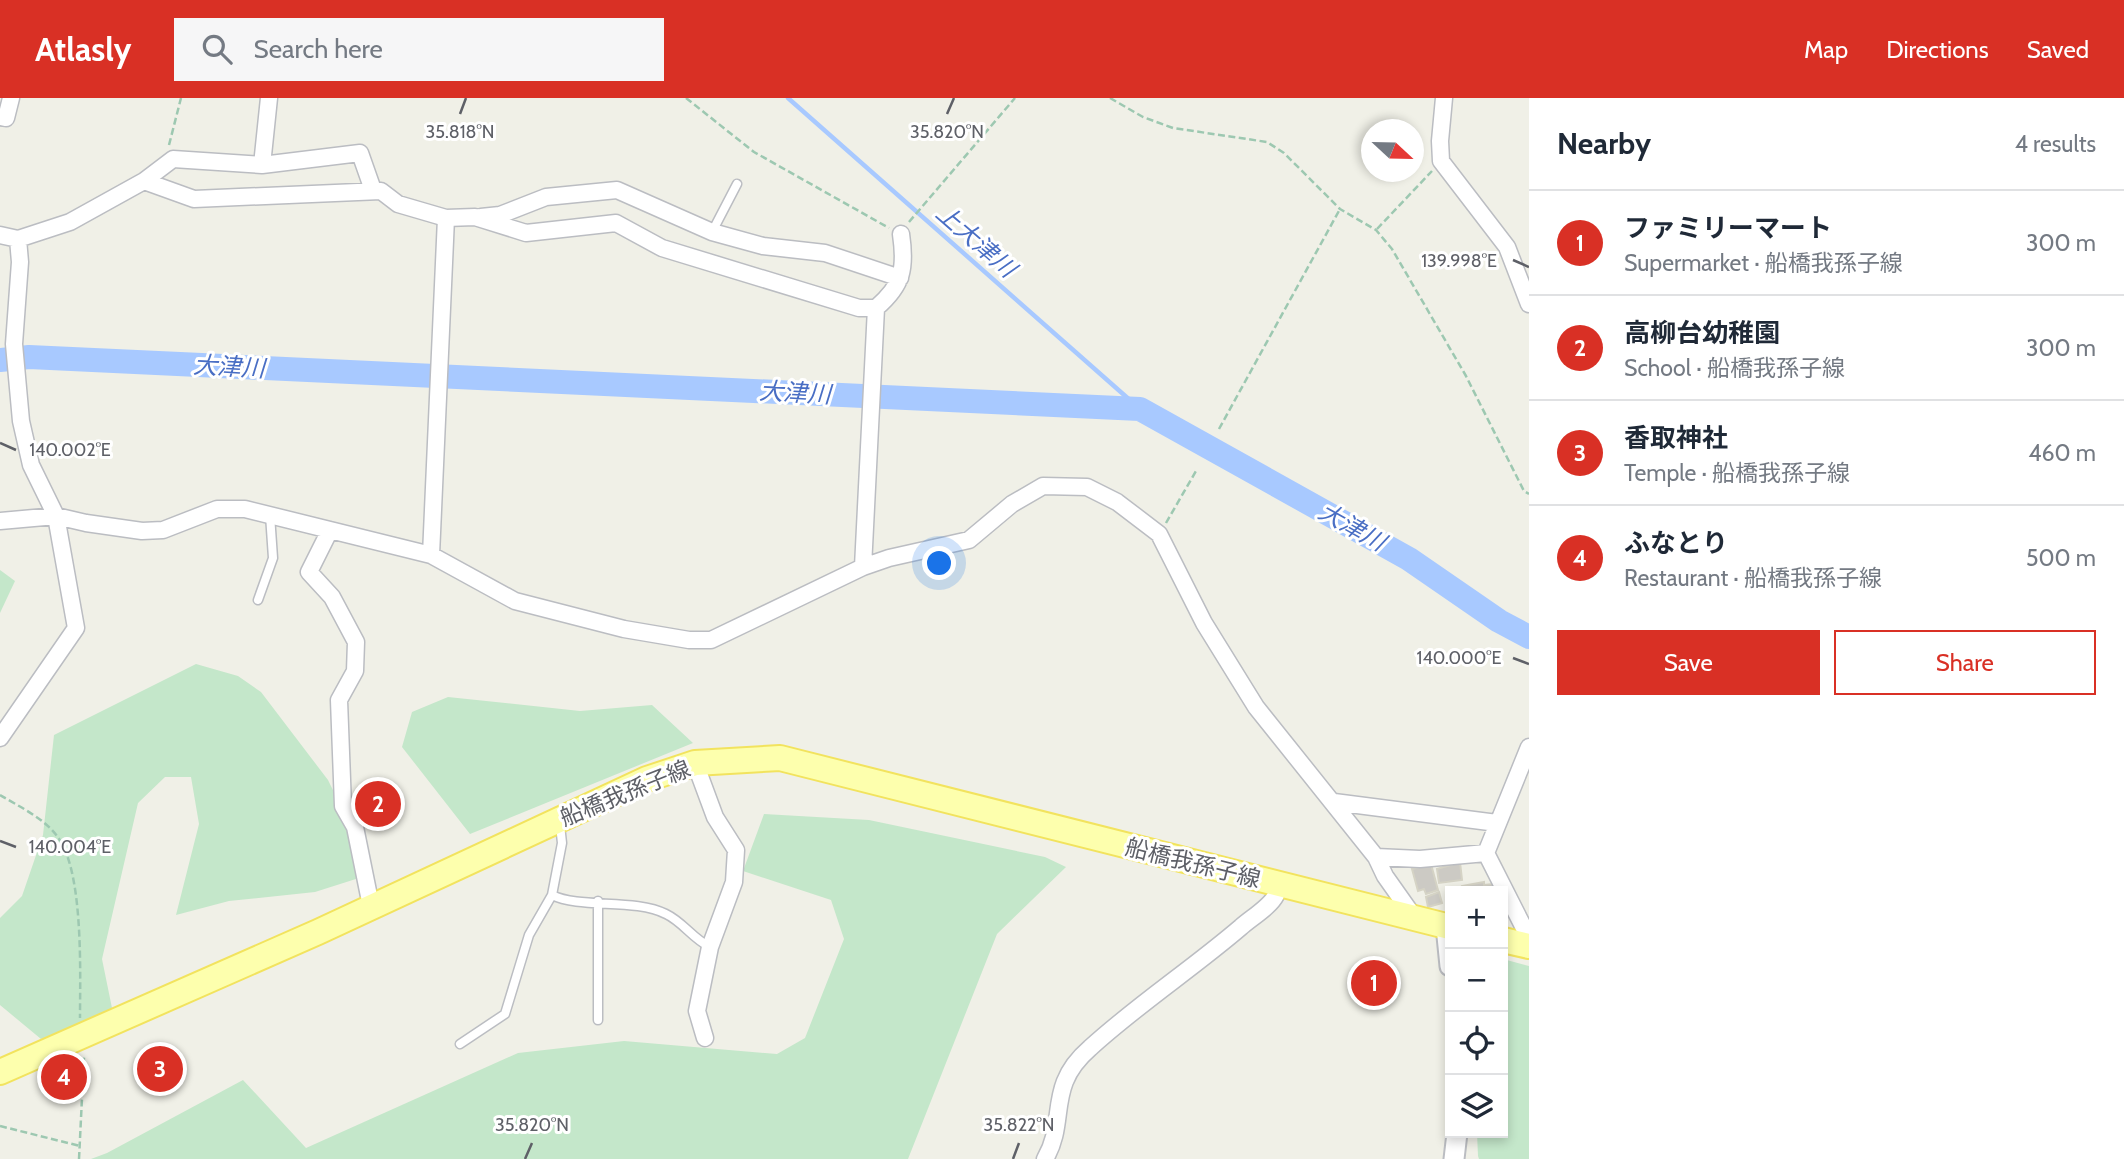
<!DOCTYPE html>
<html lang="en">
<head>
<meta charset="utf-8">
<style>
  :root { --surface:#fff; --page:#f6f6f7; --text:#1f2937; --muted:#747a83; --line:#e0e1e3; --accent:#d93025 }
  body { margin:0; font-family:Cabin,"Noto Sans JP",sans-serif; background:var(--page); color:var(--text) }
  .controls { position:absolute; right:21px; bottom:21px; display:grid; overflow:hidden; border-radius:0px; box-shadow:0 4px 10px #0003 }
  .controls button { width:63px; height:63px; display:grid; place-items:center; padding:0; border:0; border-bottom:2px solid var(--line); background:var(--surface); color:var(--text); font:35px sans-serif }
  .compass { position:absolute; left:1361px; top:21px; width:63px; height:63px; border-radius:50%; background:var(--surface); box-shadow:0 4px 10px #0003; rotate:112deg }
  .you { position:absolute; left:940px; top:466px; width:24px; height:24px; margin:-18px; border:5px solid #fff; border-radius:50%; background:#1a73e8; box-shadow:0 0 0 10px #1a73e833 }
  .badge { display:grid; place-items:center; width:46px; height:46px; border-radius:50%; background:var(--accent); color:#fff; font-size:23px; font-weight:700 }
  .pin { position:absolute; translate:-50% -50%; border:4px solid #fff; box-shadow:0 2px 7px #0006 }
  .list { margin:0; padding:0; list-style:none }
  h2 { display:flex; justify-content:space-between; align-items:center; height:91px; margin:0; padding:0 28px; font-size:30px }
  h2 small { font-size:23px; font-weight:400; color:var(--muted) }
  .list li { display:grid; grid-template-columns:46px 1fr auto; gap:21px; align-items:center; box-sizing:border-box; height:105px; padding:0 28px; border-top:2px solid var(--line) }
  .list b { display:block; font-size:26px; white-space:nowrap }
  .list p { margin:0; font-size:23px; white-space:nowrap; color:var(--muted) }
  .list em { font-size:23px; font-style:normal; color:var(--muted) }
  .actions { display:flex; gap:14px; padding:21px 28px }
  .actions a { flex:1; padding:16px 0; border:2px solid var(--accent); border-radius:0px; text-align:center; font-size:24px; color:var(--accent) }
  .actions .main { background:var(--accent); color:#fff }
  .icon { flex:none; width:38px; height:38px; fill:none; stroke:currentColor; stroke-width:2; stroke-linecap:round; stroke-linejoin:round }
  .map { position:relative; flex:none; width:1529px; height:1061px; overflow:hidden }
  header { display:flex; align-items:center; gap:42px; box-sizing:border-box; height:98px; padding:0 35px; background:var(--accent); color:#fff }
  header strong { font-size:33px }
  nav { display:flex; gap:38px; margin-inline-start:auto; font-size:24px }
  .search { width:490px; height:63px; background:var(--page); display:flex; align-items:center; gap:18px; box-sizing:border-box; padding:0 24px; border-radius:0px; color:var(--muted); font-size:26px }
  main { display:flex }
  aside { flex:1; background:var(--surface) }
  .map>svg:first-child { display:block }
  .green { fill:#c4e7ca }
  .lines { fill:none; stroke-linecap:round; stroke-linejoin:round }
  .stream { stroke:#a8c9ff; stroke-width:4.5 }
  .river { stroke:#a8c9ff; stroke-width:24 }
  .building { fill:#cccac4; stroke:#d5d3c5; stroke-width:2 }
  .service-casing { stroke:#bbbdc2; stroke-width:11 }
  .minor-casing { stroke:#bbbdc2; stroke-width:19 }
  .tertiary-casing { stroke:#bbbdc2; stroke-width:23 }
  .primary-casing { stroke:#f2e35e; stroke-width:28 }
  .path { stroke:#9dc8b1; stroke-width:2.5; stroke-dasharray:7 3.5; stroke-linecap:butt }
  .service { stroke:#fff; stroke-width:8 }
  .minor { stroke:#fff; stroke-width:16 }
  .tertiary { stroke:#fff; stroke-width:19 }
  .primary { stroke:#fdffad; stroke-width:24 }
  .ticks { fill:none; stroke:#5e6067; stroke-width:2.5 }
  .labels { text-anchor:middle; stroke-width:6; stroke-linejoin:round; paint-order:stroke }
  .street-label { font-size:23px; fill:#5e6067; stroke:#fff }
  .water-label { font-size:24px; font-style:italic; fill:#496ec4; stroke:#fff }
  .ticks-label { font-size:18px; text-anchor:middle; fill:#5e6067; stroke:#fff; stroke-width:6; stroke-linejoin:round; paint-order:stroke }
</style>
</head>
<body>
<header>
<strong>Atlasly</strong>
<div class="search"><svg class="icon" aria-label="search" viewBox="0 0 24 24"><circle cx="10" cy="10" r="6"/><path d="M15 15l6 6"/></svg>Search here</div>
<nav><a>Map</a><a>Directions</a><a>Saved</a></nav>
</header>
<main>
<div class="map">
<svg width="1529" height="1061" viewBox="0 0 1529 1061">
  <rect width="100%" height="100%" fill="#f0f0e7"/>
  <path class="green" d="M0 472 15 483 0 515Z
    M196 566 238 578 261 594 328 682 352 731 359 780 315 794 229 803 176 817 199 726 191 679H165L138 705 102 861 113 915 41 941 0 907V820L22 798 43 737 54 637Z
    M448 599 580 613 652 607 693 645 470 736 402 649 412 614Z
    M764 716 869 722 1045 759 1066 769 997 836 908 1061H91L107 1055 243 982 306 1050 518 955 624 943 777 956 805 940 844 841 831 802 743 773Z
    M1503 861 1529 868V1061H1479L1478 1058 1477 1035H1503Z"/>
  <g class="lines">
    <path class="stream" d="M788 0 1140 311"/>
    <path class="river" d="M0 262 29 259 1140 311 1409 461 1499 523 1529 539"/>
  </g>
  <path class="building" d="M1460 764 1462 782 1439 785 1437 771Z
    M1431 766 1438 792 1426 796 1424 791 1418 793 1412 771Z
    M1484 784V787L1493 786 1494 793H1463L1462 788Z
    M1439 794 1442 805 1428 809 1426 799Z
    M1357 870 1397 877 1391 901 1351 891Z"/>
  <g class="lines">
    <g class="service-casing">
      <path id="service" d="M712 134 737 86
        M258 502 273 460 270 417
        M552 797C580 811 635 800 666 816 683 824 693 841 710 849
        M598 922V803
        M460 946 505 916 529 837 552 797 562 745 560 727"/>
    </g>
    <g class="minor-casing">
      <path id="minor" d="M1444 0 1440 43 1441 63 1507 149 1529 206
        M0 19 6 20 11 0
        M262 67 269 0
        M144 83 173 61 262 67 360 55 373 92
        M481 119 500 117 546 99 617 92 712 134 763 148 825 155 900 180
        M0 137 18 141 20 164 14 246 21 323 31 367 56 418 76 530 0 640
        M18 141 70 124 144 83 194 101 381 93 398 106 446 120 475 119 526 135 616 125 662 150 859 210H876C903 187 906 170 901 136
        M0 423 56 418 86 425 142 433 163 432 217 411H245L431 457 515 503 624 531 689 542H711L863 469 889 460 969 442 1012 406 1043 388 1087 389 1117 404 1159 436 1204 525 1256 609 1376 759 1385 778 1414 819
        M330 432 309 474 332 499 356 544 355 573 339 602 343 708 355 729 371 808
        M431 457 446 120
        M863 469 876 210
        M1529 649 1486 755 1529 840
        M695 665 715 719 736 752 734 784 710 849 697 913 705 940
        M1334 704 1497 725
        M1376 759 1420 761 1486 755
        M1045 1061C1068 1022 1045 989 1090 950 1137 907 1192 871 1241 829 1251 820 1270 809 1276 797 1278 793 1277 789 1278 786"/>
    </g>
    <g class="tertiary-casing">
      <path id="tertiary" d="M1446 828 1450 868
        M1454 1061 1457 1035"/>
    </g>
    <g class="primary-casing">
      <path id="primary" d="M1503 842 1529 848
        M0 974 318 834 647 681 695 665 780 660 1450 829"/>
    </g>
    <path class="path" d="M686 0 754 54 889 130
      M1110 0 1143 19 1173 30 1267 44 1284 55 1340 111 1376 132 1392 151 1466 278 1524 393 1529 396
      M169 47 181 0
      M909 124 1015 0
      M1377 131 1432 73
      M1219 331 1340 111
      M1166 425 1196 373
      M0 697C18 708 44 720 57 738 84 772 80 876 80 920
      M0 1028 80 1048
      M79 1061 84 959"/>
    <use href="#service" class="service"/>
    <use href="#minor" class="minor"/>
    <use href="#tertiary" class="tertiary"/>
    <use href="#primary" class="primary"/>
  </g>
  <path class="ticks" d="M460 16 466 0M947 16 954 0M1513 162 1529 169M0 345 16 352M1513 560 1529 566M0 743 16 749M525 1061 532 1045M1013 1061 1019 1045"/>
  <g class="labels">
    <g class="street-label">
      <text transform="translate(625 695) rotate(-22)" y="8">船橋我孫子線</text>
      <text transform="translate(1193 765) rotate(14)" y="8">船橋我孫子線</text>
    </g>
    <g class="water-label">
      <text transform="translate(976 143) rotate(41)" y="8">上大津川</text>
      <text transform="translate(229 269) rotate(3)" y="8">大津川</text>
      <text transform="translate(795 295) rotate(3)" y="8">大津川</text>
      <text transform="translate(1352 429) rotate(29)" y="8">大津川</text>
    </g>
  </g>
  <g class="ticks-label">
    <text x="460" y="40">35.818°N</text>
    <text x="947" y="40">35.820°N</text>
    <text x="1459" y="169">139.998°E</text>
    <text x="70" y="358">140.002°E</text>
    <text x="1459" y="566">140.000°E</text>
    <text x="70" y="755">140.004°E</text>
    <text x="532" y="1033">35.820°N</text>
    <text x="1019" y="1033">35.822°N</text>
  </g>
</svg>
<div class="controls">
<button>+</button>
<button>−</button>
<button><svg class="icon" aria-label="locate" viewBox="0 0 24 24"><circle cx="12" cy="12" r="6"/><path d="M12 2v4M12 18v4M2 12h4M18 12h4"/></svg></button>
<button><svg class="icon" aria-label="layers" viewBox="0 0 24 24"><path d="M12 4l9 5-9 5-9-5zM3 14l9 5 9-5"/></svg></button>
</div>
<svg class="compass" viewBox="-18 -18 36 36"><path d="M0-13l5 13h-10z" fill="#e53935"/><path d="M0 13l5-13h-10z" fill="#747a83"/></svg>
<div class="you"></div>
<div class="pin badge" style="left:1374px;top:885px">1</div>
<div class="pin badge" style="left:378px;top:706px">2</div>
<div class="pin badge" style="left:160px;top:971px">3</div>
<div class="pin badge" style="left:64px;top:979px">4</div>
</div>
<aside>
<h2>Nearby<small>4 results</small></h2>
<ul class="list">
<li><span class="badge">1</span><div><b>ファミリーマート</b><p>Supermarket · 船橋我孫子線</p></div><em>300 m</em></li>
<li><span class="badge">2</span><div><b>高柳台幼稚園</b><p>School · 船橋我孫子線</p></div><em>300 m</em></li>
<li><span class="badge">3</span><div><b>香取神社</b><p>Temple · 船橋我孫子線</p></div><em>460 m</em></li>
<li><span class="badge">4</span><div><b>ふなとり</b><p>Restaurant · 船橋我孫子線</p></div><em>500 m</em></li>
</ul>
<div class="actions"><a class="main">Save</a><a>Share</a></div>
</aside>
</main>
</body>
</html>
